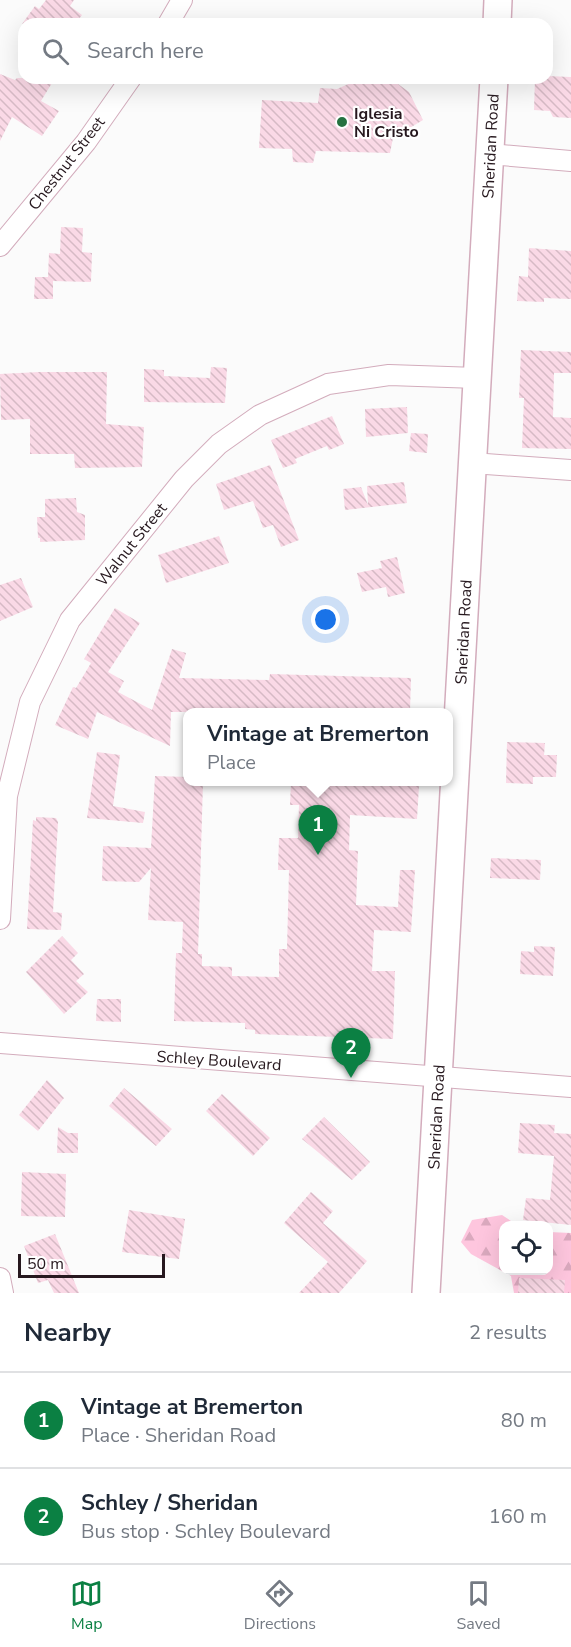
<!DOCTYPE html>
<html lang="en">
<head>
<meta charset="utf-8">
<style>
  :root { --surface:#fff; --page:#f2f2f3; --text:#1f2937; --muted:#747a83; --line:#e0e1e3; --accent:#0b8043 }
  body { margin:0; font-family:"Nunito Sans",sans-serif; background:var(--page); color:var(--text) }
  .controls { position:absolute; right:18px; bottom:18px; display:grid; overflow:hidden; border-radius:12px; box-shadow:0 6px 24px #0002 }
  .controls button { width:54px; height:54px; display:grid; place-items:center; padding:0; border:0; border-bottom:2px solid var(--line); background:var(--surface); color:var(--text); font:30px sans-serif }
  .scale { position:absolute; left:18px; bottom:15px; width:147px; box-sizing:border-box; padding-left:6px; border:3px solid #26181e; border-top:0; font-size:16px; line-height:21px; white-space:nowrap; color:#26181e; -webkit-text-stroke:4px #fff; paint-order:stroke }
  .you { position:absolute; left:326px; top:620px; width:21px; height:21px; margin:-15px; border:4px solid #fff; border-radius:50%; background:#1a73e8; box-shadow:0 0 0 9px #1a73e833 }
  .badge { display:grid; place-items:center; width:39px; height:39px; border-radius:50%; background:var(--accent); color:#fff; font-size:20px; font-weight:700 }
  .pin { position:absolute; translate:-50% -50px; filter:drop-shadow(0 2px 3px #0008) }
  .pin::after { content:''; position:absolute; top:32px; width:21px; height:18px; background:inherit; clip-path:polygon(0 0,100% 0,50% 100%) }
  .popup { position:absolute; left:183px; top:708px; width:270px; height:78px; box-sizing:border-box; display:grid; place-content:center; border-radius:12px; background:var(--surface); filter:drop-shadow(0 2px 4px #0005); font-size:20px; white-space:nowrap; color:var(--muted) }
  .popup b { font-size:22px; color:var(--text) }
  .popup::after { content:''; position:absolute; left:50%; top:100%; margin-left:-12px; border:12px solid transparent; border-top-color:var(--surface) }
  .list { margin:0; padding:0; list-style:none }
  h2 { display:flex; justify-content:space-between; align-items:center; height:78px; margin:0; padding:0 24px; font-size:26px }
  h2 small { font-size:20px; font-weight:400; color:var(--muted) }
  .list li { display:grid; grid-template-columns:39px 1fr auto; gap:18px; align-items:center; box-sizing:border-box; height:96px; padding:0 24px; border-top:2px solid var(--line) }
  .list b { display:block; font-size:22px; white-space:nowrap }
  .list p { margin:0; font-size:20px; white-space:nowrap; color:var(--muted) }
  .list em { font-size:20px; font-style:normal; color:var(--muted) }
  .icon { flex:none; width:33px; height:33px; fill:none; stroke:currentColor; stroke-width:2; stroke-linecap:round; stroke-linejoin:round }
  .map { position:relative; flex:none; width:571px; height:1293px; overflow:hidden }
  .search { position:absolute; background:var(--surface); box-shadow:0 6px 24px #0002; left:18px; right:18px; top:18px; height:66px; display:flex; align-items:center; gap:15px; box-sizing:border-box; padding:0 21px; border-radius:18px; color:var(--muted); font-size:22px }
  .sheet { height:270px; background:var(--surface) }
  nav { display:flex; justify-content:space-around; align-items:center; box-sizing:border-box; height:84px; border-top:2px solid var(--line); background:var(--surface); font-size:16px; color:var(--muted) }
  nav a { display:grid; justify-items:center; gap:3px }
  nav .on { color:var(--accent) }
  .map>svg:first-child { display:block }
  .forest { fill:url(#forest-firs) }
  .building { fill:url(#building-back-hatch) }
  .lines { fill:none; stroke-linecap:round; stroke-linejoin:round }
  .minor-casing { stroke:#d3acbc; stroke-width:22 }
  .secondary-casing { stroke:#d3acbc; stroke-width:30 }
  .minor { stroke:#fff; stroke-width:20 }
  .secondary { stroke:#fff; stroke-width:27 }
  .poi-dot { fill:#267241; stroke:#fff; stroke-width:2 }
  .labels { text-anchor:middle; stroke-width:4.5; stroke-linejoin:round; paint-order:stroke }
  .poi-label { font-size:16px; font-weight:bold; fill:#26181e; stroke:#fff; text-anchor:start }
  .street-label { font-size:16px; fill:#26181e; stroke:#fff }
</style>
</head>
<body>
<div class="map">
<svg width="571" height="1293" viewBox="0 0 571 1293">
  <defs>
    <pattern id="forest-firs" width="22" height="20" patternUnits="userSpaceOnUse" patternTransform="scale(1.5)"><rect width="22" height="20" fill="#fec6de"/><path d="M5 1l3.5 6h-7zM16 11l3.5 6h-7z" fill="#daa9be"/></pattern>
    <pattern id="building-back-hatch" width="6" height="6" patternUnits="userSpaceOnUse" patternTransform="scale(1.5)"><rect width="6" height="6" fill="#fad9e6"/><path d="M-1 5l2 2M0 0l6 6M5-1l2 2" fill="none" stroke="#d6bac5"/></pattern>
  </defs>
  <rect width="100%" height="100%" fill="#fbfbfb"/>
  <path class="forest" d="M502 1215 517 1225 504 1226V1270H548L549 1232 571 1233V1293H514L511 1276 471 1254 461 1242 472 1220Z"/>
  <path class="building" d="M46 0H74L70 6 82 15 75 24H22L35 6 39 9Z
    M0 74 15 80 17 78H55L41 101 59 111 42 136 12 117 0 141Z
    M547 76 571 77V118L553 117 550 111 534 110 535 78Z
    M362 78 394 81 409 92 423 120 393 138 390 153 316 151 313 163 293 162 292 149 259 148 262 100 318 103 320 88 337 89Z
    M61 227 83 228 82 252 92 253 91 282 53 281V299H34L35 277H48L49 253 60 254Z
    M529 248 571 251V299L544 298V302L517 301 519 276 528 277Z
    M521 350 571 352V373H554L553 417 571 418V449L522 448 524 398H519Z
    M211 367 227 368 225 403 144 402V369L164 370V376L210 378Z
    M39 372H107L106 424 144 427 142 467 75 468 74 454H30V419L1 420 0 374Z
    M407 407 408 433 366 437 365 409Z
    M332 416 344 444 329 450 327 446 295 459 297 463 283 468 271 440Z
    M411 433 428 434 427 453 409 451Z
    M270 465 299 540 281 547 273 525 263 528 253 501 224 510 216 484Z
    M404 482 407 503 345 510 343 489 361 487 368 505 367 486Z
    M76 498 77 512 85 515V540L40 542V538H38L37 517H45V499Z
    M219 536 229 563 166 583 158 555Z
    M397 557 405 593 388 597 386 587 362 592 357 573 382 568 380 561Z
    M21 578 33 607 0 621V585Z
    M115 608 140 623 108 672 124 681 118 692 152 710 172 649 186 653 179 678 269 680 270 674 411 678 410 712H171L170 746 97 712 88 739 55 725 73 687 76 688 91 663 84 659Z
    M507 742 545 743 544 755H557L556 777H533V784L506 783Z
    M97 752 120 755 113 806 145 812 143 823 87 818Z
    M155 776 188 777V782H203L198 954H202V966L232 967V976L279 977V949H287L289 870H278L279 838H298L299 805H290L291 782H382V784L419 786 417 819 350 815 349 850 358 851 356 905 398 907 400 870H415L411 932 374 930 372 971H395L393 1039 255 1034V1030L245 1029V1023L174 1021 176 953H182L183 922 148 920 151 868 139 882 102 881 103 846 151 848Z
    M36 817 56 818 58 822 53 912 62 913 61 930 27 929 33 820 36 821Z
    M491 858 541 860 540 880 490 878Z
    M62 936 78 953 71 960 84 974 76 981 88 992 64 1014 26 972Z
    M534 946 555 947 553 976 520 974 521 951 534 952Z
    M97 999H121V1022L96 1021Z
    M47 1080 64 1098 38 1131 19 1115Z
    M124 1088 172 1129 156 1146 109 1106Z
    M222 1094 270 1138 253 1156 206 1111Z
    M324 1117 370 1162 352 1180 302 1139Z
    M520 1123 555 1125 554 1133 571 1134V1225L523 1220 526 1198 550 1200 554 1156 518 1153Z
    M58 1127 68 1133H78V1153H57Z
    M22 1172 66 1174 65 1217 21 1216Z
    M311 1192 333 1211 323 1223 367 1261 339 1293H299L328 1262 284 1223Z
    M129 1210 185 1219 179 1259 122 1252Z
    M55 1234 79 1293H54L48 1280 38 1283 24 1246Z
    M519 1278 565 1280 564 1293H518Z"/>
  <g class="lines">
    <g class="minor-casing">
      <path id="minor" d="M168 24 182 0
        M489 154 571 161
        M0 246 86 142 131 78
        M472 463 571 470
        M0 919 7 796 30 702 70 620 184 479 219 444 260 415 328 384 389 375 477 378
        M0 1043 571 1087
        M0 1278 3 1293"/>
    </g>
    <g class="secondary-casing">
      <path id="secondary" d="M497 24 498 0
        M426 1293 494 78"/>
    </g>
    <use href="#minor" class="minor"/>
    <use href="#secondary" class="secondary"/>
  </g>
  <circle class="poi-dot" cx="342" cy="122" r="6"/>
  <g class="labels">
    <g class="poi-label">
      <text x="354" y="119">Iglesia<tspan x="354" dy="18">Ni Cristo</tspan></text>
    </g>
    <g class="street-label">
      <text transform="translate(490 146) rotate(-87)" y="6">Sheridan Road</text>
      <text transform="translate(66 163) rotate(-52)" y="6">Chestnut Street</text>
      <text transform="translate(131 544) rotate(-51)" y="6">Walnut Street</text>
      <text transform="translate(463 632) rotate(-87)" y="6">Sheridan Road</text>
      <text transform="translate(219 1060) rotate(4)" y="6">Schley Boulevard</text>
      <text transform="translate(436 1117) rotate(-87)" y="6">Sheridan Road</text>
    </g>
  </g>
</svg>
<div class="controls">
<button><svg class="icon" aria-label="locate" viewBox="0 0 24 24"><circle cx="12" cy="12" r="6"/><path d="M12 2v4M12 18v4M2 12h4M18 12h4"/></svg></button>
</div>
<div class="scale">50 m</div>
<div class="you"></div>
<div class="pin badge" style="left:318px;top:855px">1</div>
<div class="popup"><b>Vintage at Bremerton</b>Place</div>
<div class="pin badge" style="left:351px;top:1078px">2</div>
<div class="search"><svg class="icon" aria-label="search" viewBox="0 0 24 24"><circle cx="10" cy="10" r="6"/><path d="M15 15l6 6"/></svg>Search here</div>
</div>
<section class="sheet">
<h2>Nearby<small>2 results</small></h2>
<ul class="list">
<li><span class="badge">1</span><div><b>Vintage at Bremerton</b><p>Place · Sheridan Road</p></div><em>80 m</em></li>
<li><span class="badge">2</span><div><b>Schley / Sheridan</b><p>Bus stop · Schley Boulevard</p></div><em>160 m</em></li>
</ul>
</section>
<nav>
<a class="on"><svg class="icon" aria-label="map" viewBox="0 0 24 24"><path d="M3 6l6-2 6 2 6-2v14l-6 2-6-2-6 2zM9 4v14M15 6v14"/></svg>Map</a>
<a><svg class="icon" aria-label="directions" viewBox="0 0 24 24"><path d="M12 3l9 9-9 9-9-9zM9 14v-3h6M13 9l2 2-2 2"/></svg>Directions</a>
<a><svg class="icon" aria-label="saved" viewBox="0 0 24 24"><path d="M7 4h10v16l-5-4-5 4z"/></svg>Saved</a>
</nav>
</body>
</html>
